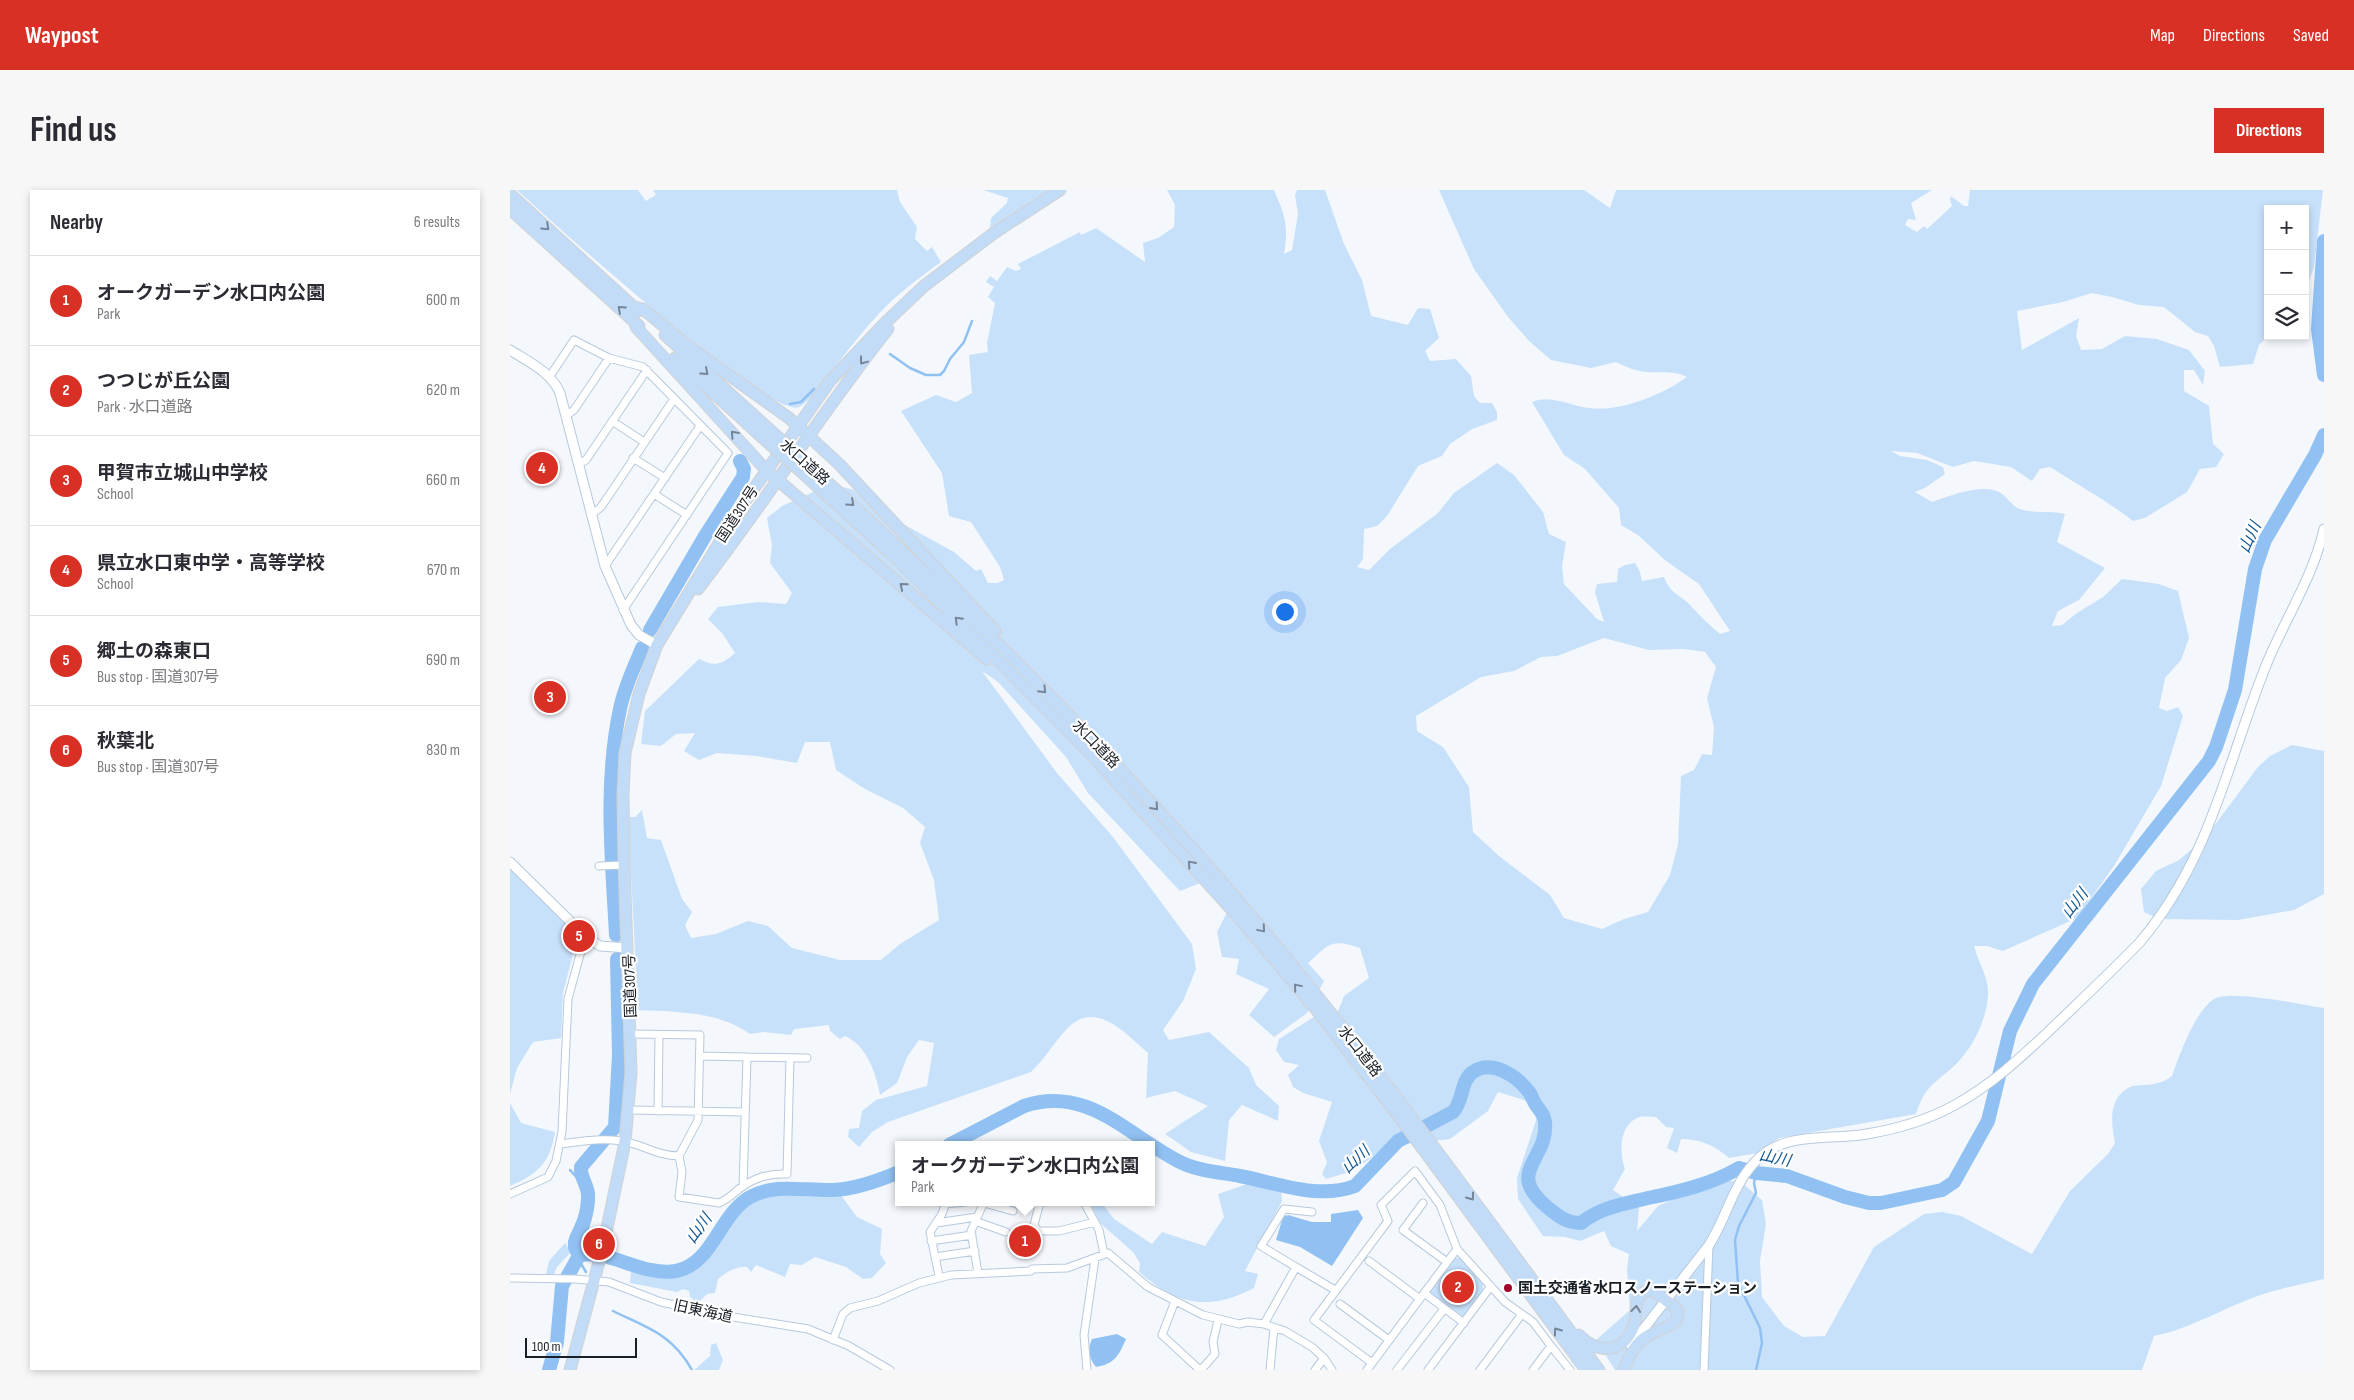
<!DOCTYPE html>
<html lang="en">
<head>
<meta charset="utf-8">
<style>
  :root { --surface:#fff; --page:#f7f7f7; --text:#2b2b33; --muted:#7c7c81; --line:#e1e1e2; --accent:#d93025 }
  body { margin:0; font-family:"Sofia Sans Condensed","Noto Sans JP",sans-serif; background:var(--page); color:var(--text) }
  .controls { position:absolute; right:15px; top:15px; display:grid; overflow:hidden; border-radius:0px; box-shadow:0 2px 8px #0003 }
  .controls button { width:45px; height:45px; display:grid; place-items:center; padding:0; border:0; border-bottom:1px solid var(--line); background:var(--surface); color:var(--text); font:25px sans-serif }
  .scale { position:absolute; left:15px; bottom:12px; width:112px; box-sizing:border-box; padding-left:5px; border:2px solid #181f26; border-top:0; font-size:14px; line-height:18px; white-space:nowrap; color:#181f26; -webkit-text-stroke:4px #fff; paint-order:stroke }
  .you { position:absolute; left:774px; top:421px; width:18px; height:18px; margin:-12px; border:4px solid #fff; border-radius:50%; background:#1a73e8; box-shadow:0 0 0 8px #1a73e833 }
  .badge { display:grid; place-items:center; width:32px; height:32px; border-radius:50%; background:var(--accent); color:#fff; font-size:16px; font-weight:700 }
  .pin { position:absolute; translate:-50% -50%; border:2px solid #fff; box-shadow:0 1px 5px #0006 }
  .popup { position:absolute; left:385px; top:951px; width:260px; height:65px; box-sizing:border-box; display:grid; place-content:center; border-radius:0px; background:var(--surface); filter:drop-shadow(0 1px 4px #0005); font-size:16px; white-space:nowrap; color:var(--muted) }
  .popup b { font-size:19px; color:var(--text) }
  .popup::after { content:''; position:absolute; left:50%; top:100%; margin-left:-10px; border:10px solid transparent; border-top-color:var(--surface) }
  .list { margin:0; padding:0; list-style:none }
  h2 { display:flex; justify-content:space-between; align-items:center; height:65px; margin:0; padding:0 20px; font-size:21px }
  h2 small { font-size:16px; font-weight:400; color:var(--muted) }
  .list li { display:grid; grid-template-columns:32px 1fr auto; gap:15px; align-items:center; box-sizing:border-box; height:90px; padding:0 20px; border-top:1px solid var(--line) }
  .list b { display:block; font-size:19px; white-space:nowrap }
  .list p { margin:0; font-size:16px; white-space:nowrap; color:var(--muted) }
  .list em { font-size:16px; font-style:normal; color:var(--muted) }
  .icon { flex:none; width:28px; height:28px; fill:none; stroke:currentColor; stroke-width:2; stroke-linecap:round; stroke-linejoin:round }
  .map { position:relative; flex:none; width:1814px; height:1180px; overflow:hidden; border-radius:0px }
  header { display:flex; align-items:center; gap:30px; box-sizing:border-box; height:70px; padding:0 25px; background:var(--accent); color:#fff }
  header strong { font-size:24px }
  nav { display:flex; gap:28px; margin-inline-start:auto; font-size:18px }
  .intro { display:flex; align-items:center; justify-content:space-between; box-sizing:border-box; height:120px; padding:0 30px }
  h1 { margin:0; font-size:35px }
  .button { padding:12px 22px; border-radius:0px; background:var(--accent); color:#fff; font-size:18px; font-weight:700 }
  main { display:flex; gap:30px; padding:0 30px }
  aside { flex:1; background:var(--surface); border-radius:0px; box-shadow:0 2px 8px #0003 }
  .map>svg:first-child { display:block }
  .green { fill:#c8e1fb; fill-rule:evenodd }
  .water { fill:#91c1f2 }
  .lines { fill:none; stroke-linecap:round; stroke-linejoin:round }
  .stream { stroke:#91c1f2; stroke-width:2.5 }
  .river { stroke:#91c1f2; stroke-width:14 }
  .minor-casing { stroke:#b6c9dd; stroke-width:9 }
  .tertiary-casing { stroke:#b6c9dd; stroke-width:11 }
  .trunk-casing { stroke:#d1d2d4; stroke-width:13 }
  .minor { stroke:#fff; stroke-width:7 }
  .tertiary { stroke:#fff; stroke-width:9 }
  .trunk { stroke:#c2dbf6; stroke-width:11 }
  .trunk-bridge-casing { stroke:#d1d2d4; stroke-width:13; stroke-linecap:butt }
  .trunk-bridge { stroke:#c2dbf6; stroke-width:11 }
  .oneway { stroke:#768698 }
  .poi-dot { fill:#a2012c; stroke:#fff; stroke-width:2 }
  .labels { text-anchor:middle; stroke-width:4.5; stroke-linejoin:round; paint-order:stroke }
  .street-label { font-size:15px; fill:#181f26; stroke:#fff }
  .poi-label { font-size:15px; font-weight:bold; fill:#181f26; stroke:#fff; text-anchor:start }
  .water-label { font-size:16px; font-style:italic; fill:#115893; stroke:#fff }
</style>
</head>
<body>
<header>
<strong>Waypost</strong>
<nav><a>Map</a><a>Directions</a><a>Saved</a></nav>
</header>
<div class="intro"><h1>Find us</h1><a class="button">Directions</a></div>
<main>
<aside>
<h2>Nearby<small>6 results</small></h2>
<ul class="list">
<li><span class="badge">1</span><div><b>オークガーデン水口内公園</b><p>Park</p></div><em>600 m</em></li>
<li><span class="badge">2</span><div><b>つつじが丘公園</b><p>Park · 水口道路</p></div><em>620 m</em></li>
<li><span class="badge">3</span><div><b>甲賀市立城山中学校</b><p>School</p></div><em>660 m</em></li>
<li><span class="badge">4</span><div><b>県立水口東中学・高等学校</b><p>School</p></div><em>670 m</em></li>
<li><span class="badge">5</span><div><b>郷土の森東口</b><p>Bus stop · 国道307号</p></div><em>690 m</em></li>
<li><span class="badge">6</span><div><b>秋葉北</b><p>Bus stop · 国道307号</p></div><em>830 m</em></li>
</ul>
</aside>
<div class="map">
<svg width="1814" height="1180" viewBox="0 0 1814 1180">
  <rect width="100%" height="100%" fill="#f4f8fc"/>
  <path class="green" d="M7 0H128L136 11 146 5 143 0H387L390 12 407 37 405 49 417 61 422 57 431 72C416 83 401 94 386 107 371 120 356 138 343 154 331 167 303 211 289 217 260 230 39 29 7 0Z
    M473 0H539L480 38 481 28 497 13 498 8Z
    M657 0H764C775 25 779 37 774 64L782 60 788 24 785 5 787 0H815L834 54 852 90 861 126 898 135 908 118 920 119 929 148 915 161 920 171 946 169 961 186 964 206 970 213H982L987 222V230L962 239 940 254 932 266 908 276 877 326 867 336 854 339 853 369 847 377 859 380 880 359 928 323 944 303 987 273 1004 285 1033 322 1039 344 1056 352 1052 376 1054 394 1087 429 1094 432 1085 402 1087 394 1107 392 1108 379 1115 375 1125 373 1130 382 1132 391 1154 387C1161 404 1166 402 1178 413 1188 424 1198 434 1210 444L1220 441 1189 394 1156 371 1128 345 1111 335 1109 318 1075 279 1054 265 1022 212C1040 204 1060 216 1079 218 1111 222 1152 205 1177 187 1165 180 1150 183 1137 182 1125 181 1116 177 1106 172L1081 178 1041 170 1020 152 998 127 964 79 929 0H1074L1100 18 1106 0H1422L1401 13 1406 30 1398 29 1395 35 1407 42 1414 36 1417 39 1442 16 1440 10 1441 6 1454 16H1458L1460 0H1813L1804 77 1795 102V19H1758V146L1749 155 1743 174 1710 177 1704 156 1698 146 1685 142 1654 117 1629 115 1602 107 1582 103 1553 112 1507 121 1512 160 1569 128 1566 146 1571 160 1592 159 1615 146 1647 149 1679 160 1695 181 1693 195 1684 180H1674V201L1699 216 1703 254 1714 264 1706 277 1690 279 1677 302 1635 328 1623 331C1596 310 1568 295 1540 277L1530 279 1522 291 1501 277 1464 271 1443 277 1407 263 1381 261 1390 266 1417 270 1433 277 1435 284 1415 298 1405 302 1422 312C1438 306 1473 293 1489 302 1497 306 1501 316 1510 319 1525 324 1540 320 1555 324L1547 352 1595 378 1569 410 1548 421 1542 436 1552 435 1567 423 1593 407 1612 389 1649 394 1668 401 1679 448 1671 470 1655 488 1649 518 1657 521 1668 517 1673 526 1651 596 1604 676 1567 728 1493 761 1477 756H1464C1468 772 1479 787 1478 804 1477 830 1462 860 1443 877 1423 895 1415 896 1406 924L1269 948 1248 963 1219 968C1204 955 1190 949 1171 949L1167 963 1157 958 1164 938 1156 937 1146 927C1141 927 1134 926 1130 927 1109 933 1109 963 1115 979L1103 1000 1129 1018 1127 1041 1148 1016 1204 991H1230L1252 1010 1256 1034 1250 1071 1252 1107 1274 1136 1293 1147 1315 1146 1364 1057 1414 1024 1432 1022 1451 1026 1522 1064 1560 1001 1598 964 1605 953C1601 933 1598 908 1620 897 1628 894 1639 896 1648 893 1653 892 1658 889 1662 886 1669 866 1685 821 1704 809 1720 799 1793 815 1814 818V1089C1793 1094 1771 1098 1751 1105 1714 1117 1681 1139 1644 1146L1632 1180H1105L1086 1150 1120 1120 1117 1079 1119 1064 1101 1056 1094 1041 1070 1051 1055 1047 1033 1046 1008 1009 1007 988 1030 918 1014 910 988 902 978 921 940 949 879 956 842 981 816 989 812 984 817 972 809 951 822 912 793 903 783 897 778 885 789 875 774 872 766 860 769 849 807 825 828 821 834 806 859 788 850 758C821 748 819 754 798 773L814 791 797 823 764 847 739 825 759 799 726 784 729 769 712 767 707 742 728 701 711 685 670 701 578 603 556 567 488 492 472 481 547 583 603 647 682 754 686 779 673 811 653 840 659 850 699 842 739 878 746 895 769 916 768 931 732 915 719 930 715 971 681 962 655 944 698 916 665 901 636 908 638 863C615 843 584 807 555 841 543 854 534 870 521 882L378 932 362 942 349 957 338 947 339 939 349 938 352 921 366 910 417 896 424 853 409 850 397 867 387 893 370 905C366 883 357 856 335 846L330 849 320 841 319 835 284 839 281 845 254 842 240 844C208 821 166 822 128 820L118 627H125L132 620 137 648 151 650 172 709 182 722 175 735 181 748 206 744 238 731 258 736 282 758 330 770H371L390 754 429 730 424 690 410 653 415 637 393 618 355 599 326 580 320 552H295L287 573 246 566 207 563 189 570 174 561 185 543 166 544 151 556 131 554 135 521 189 469C204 477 212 475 225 463L212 443 198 429 208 417 248 412 276 414 282 403 260 373 262 355 257 328 272 316 321 294 344 300 364 318 444 362 466 381 471 379 478 393H487L494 390 490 377 461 332 439 326 432 283 391 221 426 205 446 212 462 203 459 165 478 162 477 153 485 113 478 107 484 97 476 92 480 86 487 91 497 77 506 81 511 79 508 74 570 42 571 45 586 38 635 72 633 53 648 48 664 37 665 15ZM1094 448 1139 460 1174 459 1195 462 1206 477 1197 508 1204 537 1202 565 1192 564 1184 580 1171 586 1168 654 1160 685 1138 722 1114 729 1092 739 1054 728 1040 705 989 666 963 642 959 597 933 557 907 541 906 526 971 487 1004 481 1031 467 1047 466Z
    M1782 555 1814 561V704L1784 720 1728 730 1649 729 1634 722 1631 699 1646 681 1669 670 1695 648 1748 577 1760 566Z
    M0 678 49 723 65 746 64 760 53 803 51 848 23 852 7 878 0 904Z
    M0 913 11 933 45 942C40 973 28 984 0 996Z
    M743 992 771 1000 772 1011 735 1081 748 1084 744 1098C698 1122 667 1115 629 1082L630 1073 623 1062 590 1033 580 1012H591L604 1029 642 1054 652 1042 695 1056 714 1027 708 1004Z
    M275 1000 330 1004 347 1027 372 1039 370 1064 376 1073 362 1088 353 1089 336 1077 305 1067 292 1075 280 1074 275 1087 246 1075 241 1082 237 1077C225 1076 217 1082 208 1089L205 1103 197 1104 190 1111H185L180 1107 179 1101 173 1099 167 1102 120 1093 121 1080C130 1083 142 1087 151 1087 218 1084 205 1004 275 1000Z
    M55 1053 61 1062 47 1077 44 1084H36L39 1071Z
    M944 1068H950L973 1093V1101L953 1128H949L920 1105V1101Z
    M206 1153 213 1170 209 1180H184L200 1166 201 1155Z"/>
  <path class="water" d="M848 1020 853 1028 822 1076 790 1057 766 1050 773 1027 778 1025 802 1032H821V1024Z
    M607 1144 616 1149C609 1165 605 1174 586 1177 579 1169 577 1159 582 1149Z"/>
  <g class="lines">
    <path class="stream" d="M380 164 400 178 416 185H430L434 181 440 169 454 152 462 131
      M280 214 291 212 304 199
      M60 980C77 995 75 1016 66 1035 64 1041 59 1047 59 1054L76 1082
      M103 1121C138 1138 162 1144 182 1180
      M1246 1180 1252 1153 1250 1138 1228 1093 1225 1050 1229 1036 1246 1003 1244 993 1246 983"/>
    <path class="river" d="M1814 51 1808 139 1814 185
      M140 440 195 346 233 287 234 279 230 271
      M106 745C102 669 94 594 110 519 114 498 124 478 132 458
      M439 955 514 916C577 895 616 944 668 971 687 981 709 982 730 986 767 993 808 1010 845 996L888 951 943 922C954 910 950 891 963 882 982 869 1007 886 1019 902 1022 906 1023 911 1026 915 1030 921 1034 924 1035 932 1039 970 994 981 1037 1017 1048 1026 1056 1033 1071 1033 1091 1017 1114 1014 1138 1008 1168 1002 1202 994 1229 978L1246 983 1277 986 1335 1007 1359 1013H1371L1432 1000 1444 992 1478 931 1500 841 1523 794 1699 571 1706 557 1725 500 1745 379 1755 350 1805 265 1814 245
      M69 1066 65 1057C71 1040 79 1022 78 1004 77 994 70 987 71 977L105 937 109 865 107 769
      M39 1180 47 1152 52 1096 69 1066C96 1057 132 1087 166 1081 203 1074 209 1025 240 1007 265 993 295 1001 323 1000 346 999 368 991 389 982"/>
    <g class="minor-casing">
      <path id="minor" d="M40 186 64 150 99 168 133 177 218 263 113 420
        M56 226 64 220 99 168
        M102 231 134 252
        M123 268 155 288
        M68 274 76 270 137 180
        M144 304 177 325
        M81 325 91 317 164 209
        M95 376 190 236
        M89 676 114 675
        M190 866 237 867 233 996
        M237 867 297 868
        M119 920 235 922
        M148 921 149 845
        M50 954C75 951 100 946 124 954 140 959 152 966 169 966L188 930 190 845 121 844
        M169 966 172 982 169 1007 209 1013C217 1010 222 1005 229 999 244 988 258 983 277 984L280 868
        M0 1004 38 987 46 971 52 942 58 809 75 746
        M530 1012 524 1035 528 1041H549L585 1032
        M574 1012 589 1040 594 1064
        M474 1013 503 1021
        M913 1013 893 1040 937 1072
        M435 1014 455 1012
        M465 1031 496 1042
        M426 1033 467 1027
        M421 1051 462 1045
        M425 1067 465 1061
        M859 1071 910 1109
        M786 1077 751 1056 774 1019 802 1022
        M468 1083 461 1041 474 1012
        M429 1086 420 1042 432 1024 436 1012
        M0 1088 65 1089 99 1092 151 1112 217 1126 298 1139 339 1156 380 1180
        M914 1103 954 1133
        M665 1111 652 1145 690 1180
        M830 1114 879 1150
        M754 1134 786 1077 825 1100
        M323 1150 333 1124 340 1118 368 1111 409 1093 441 1085 521 1081 522 1079 557 1078 598 1063 638 1097 693 1125 729 1134 738 1132 754 1134 775 1141 802 1157 814 1168 822 1180
        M1041 1156 1060 1180
        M862 1173 804 1130 878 1031 871 1015 905 981 930 1015 947 1059 995 1112 1023 1132 1041 1156 1023 1180
        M577 1180 574 1145 585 1069
        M691 1180 705 1164 703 1152 708 1130
        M760 1180 764 1138
        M805 1180 814 1168
        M857 1180 947 1059
        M887 1180 934 1119
        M918 1180 981 1096
        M970 1180 1012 1124
        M1194 1180 1199 1055"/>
    </g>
    <g class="tertiary-casing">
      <path id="tertiary" d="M0 160C19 172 41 182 50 203L95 376 121 435 129 445 147 455
        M0 672 75 746 90 756 118 758
        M1121 1155 1199 1055C1216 1029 1222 997 1244 973 1273 940 1318 951 1357 944 1387 939 1417 930 1443 916 1480 896 1508 870 1538 842 1569 812 1600 783 1630 752 1700 669 1716 577 1755 478 1773 432 1803 388 1814 339"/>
    </g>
    <g class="trunk-casing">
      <path id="trunk" d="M0 4 128 121
        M0 19 129 136
        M124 117 133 119 178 156 279 228 329 274 485 441
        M125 132 126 137 256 280 477 469
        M155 145 269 248
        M165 168 264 258
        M292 269C470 429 640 600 791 786 895 914 991 1048 1089 1180
        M286 277 390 372 580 563 731 730 805 818 893 932 1076 1180
        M188 399C254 314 311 223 378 139
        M1069 1145C1089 1165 1113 1164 1124 1135 1128 1123 1122 1108 1136 1101L1145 1102 1166 1118 1168 1122 1167 1130C1158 1139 1146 1140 1136 1147 1125 1154 1118 1168 1114 1180
        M60 1180 93 1057 115 952 121 882 114 672 113 604 115 563 129 504 147 455 233 314 320 191 375 133 414 96 484 43 550 0"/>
    </g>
    <use href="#minor" class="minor"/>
    <use href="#tertiary" class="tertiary"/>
    <use href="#trunk" class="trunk"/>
    <g class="trunk-bridge-casing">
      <path id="trunk-bridge" d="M269 248 292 269
        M264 258 286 277"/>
    </g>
    <use href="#trunk-bridge" class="trunk-bridge"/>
  </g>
  <defs><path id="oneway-chevron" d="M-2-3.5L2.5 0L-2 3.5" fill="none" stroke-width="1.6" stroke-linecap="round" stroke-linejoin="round" transform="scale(1.25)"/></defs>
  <g class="oneway">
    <use href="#oneway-chevron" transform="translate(36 37) rotate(43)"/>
    <use href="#oneway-chevron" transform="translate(111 119) rotate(-138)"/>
    <use href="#oneway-chevron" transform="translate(353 171) rotate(127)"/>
    <use href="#oneway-chevron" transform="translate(195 182) rotate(42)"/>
    <use href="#oneway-chevron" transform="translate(224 244) rotate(-132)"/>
    <use href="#oneway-chevron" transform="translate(341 313) rotate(42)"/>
    <use href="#oneway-chevron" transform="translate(393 396) rotate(-140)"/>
    <use href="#oneway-chevron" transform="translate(448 430) rotate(-135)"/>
    <use href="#oneway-chevron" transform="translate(533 500) rotate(46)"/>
    <use href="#oneway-chevron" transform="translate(645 617) rotate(48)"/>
    <use href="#oneway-chevron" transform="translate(681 674) rotate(-131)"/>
    <use href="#oneway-chevron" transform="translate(752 739) rotate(50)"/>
    <use href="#oneway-chevron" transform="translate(787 797) rotate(-130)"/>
    <use href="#oneway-chevron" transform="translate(961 1007) rotate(54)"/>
    <use href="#oneway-chevron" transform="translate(1126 1119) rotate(-84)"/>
    <use href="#oneway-chevron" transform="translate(1047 1141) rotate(-126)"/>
  </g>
  <circle class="poi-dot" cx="998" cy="1098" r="5"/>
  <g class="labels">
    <g class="street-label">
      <text transform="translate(295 272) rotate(42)" y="5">水口道路</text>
      <text transform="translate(227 324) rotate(-57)" y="5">国道307号</text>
      <text transform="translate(586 554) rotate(46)" y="5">水口道路</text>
      <text transform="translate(120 796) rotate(-92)" y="5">国道307号</text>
      <text transform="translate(850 861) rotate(52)" y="5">水口道路</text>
      <text transform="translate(193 1121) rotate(12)" y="5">旧東海道</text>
    </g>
    <g class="poi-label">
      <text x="1008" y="1103">国土交通省水口スノーステーション</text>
    </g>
    <g class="water-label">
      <text transform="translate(1739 347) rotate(-66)" y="6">山川</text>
      <text transform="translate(1564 713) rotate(-52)" y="6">山川</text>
      <text transform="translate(1265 967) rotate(11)" y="6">山川</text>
      <text transform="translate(845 969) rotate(-43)" y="6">山川</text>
      <text transform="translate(188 1038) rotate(-54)" y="6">山川</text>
    </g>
  </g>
</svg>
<div class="controls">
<button>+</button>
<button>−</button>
<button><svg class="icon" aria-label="layers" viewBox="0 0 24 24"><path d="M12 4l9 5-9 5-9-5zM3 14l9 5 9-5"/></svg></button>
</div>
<div class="scale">100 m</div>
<div class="you"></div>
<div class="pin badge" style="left:515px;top:1051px">1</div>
<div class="popup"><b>オークガーデン水口内公園</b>Park</div>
<div class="pin badge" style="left:948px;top:1097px">2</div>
<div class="pin badge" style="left:40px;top:507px">3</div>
<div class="pin badge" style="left:32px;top:278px">4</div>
<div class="pin badge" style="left:69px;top:746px">5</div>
<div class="pin badge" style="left:89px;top:1054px">6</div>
</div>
</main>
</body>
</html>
